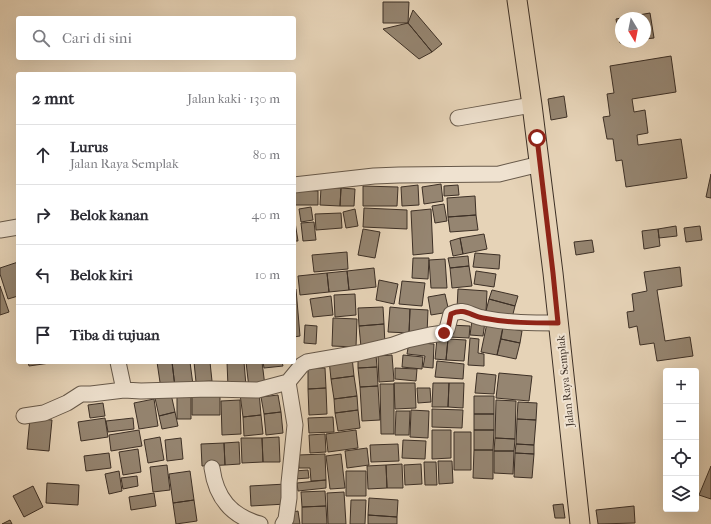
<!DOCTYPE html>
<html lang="id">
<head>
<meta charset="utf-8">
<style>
  :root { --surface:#fff; --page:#f2f2f3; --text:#2b2b33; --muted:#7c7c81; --line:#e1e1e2 }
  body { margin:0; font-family:"IM FELL French Canon",serif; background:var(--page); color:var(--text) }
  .controls { position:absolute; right:12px; bottom:12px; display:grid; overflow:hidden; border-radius:4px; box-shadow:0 4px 16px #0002 }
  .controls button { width:36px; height:36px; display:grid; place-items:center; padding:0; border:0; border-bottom:1px solid var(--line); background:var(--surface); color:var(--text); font:20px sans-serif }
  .compass { position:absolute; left:615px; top:12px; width:36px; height:36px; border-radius:50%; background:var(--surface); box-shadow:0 4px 16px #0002; rotate:170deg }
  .stop { position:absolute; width:12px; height:12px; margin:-9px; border:3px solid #8f2418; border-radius:50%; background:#fff }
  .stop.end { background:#8f2418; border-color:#fff; box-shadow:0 1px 4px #0008 }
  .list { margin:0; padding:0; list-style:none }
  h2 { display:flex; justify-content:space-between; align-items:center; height:52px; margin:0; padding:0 16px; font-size:17px }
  h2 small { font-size:13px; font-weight:400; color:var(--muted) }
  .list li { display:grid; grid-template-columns:26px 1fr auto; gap:12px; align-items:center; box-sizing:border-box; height:60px; padding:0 16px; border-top:1px solid var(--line) }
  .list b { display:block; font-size:15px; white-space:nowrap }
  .list p { margin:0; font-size:13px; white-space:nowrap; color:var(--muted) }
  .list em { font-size:13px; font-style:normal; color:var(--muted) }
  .icon { flex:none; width:22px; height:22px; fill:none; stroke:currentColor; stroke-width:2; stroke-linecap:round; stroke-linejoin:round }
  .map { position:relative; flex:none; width:711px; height:524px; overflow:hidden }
  .search { position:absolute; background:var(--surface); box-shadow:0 4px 16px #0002; left:16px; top:16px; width:280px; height:44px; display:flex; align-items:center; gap:10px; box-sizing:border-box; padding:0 14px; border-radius:4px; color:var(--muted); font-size:15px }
  .panel { position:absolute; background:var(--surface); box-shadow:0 4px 16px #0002; left:16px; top:72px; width:280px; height:292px; border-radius:4px }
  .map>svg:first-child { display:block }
  .building { fill:#958571; stroke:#3d3026 }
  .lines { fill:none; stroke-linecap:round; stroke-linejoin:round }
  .minor-casing { stroke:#67594a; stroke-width:17 }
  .major-casing { stroke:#3d3026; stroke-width:21 }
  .minor { stroke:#efe2d0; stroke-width:15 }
  .major { stroke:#e6d3b7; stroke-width:19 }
  .route { stroke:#8f2418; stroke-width:5 }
  .labels { text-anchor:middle; stroke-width:4; stroke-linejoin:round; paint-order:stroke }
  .street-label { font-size:11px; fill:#3d3026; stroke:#efe2d0 }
</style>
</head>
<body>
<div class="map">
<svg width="711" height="524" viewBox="0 0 711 524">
  <rect width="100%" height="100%" fill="#e6d3b7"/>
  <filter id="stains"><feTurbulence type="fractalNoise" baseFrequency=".005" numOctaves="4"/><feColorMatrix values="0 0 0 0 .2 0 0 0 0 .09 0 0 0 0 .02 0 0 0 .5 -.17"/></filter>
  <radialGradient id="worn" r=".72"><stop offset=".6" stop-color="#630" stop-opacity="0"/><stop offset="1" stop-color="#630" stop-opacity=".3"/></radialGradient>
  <path class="building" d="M383 2H409L408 23H383Z
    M413 10 442 44 432 52 408 23Z
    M650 13 654 38 645 39V18H621V42H628L620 43 616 19Z
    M408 23 432 52 419 59 383 29Z
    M671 56 676 92 632 99 634 112 645 110 648 133 637 135 638 145 681 139 687 178 626 187 622 160 616 161 613 139H607L603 117 610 116 607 94 614 93 610 66Z
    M564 96 567 117 551 120 548 99Z
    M711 174V198L706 197Z
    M441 184 443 201 424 204 422 187Z
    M418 185 419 205 402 206 401 187Z
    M458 185 459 195 444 196V186Z
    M363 186 398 187 397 206H363Z
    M321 188H341L340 206 320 205Z
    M341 188 355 189 354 206H340Z
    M294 190 318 191V205H294Z
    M475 196 476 215 448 217 447 198Z
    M444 204 447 221 435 223 432 206Z
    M311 207 313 220 301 222 299 209Z
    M364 208 407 210V229L363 227Z
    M355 209 358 226 346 228 343 212Z
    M431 209 433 253 413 255 411 211Z
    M341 213 342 228 316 230 315 214Z
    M476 215 478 230 450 232 448 217Z
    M294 222H295L298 241H294Z
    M314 222 316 240 303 241 301 223Z
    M676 226 677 236 659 238 658 229Z
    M700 226 702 240 686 242 684 228Z
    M363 229 380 232 375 258 358 255Z
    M658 229 660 246 644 249 642 231Z
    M484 234 487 249 463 254 460 238Z
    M460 238 463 254 453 256 450 241Z
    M592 240 594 252 576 255 574 242Z
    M347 252 348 269 314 272 312 255Z
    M475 253 500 255 499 269 473 267Z
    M468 256 469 266 450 268 448 258Z
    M413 258H429L428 279 412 278Z
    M445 259 447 288H431L429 260Z
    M18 262V296L8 299 0 274V268Z
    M469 266 472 286 452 288 450 268Z
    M680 267 682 286 657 290 665 341 690 337 693 356 657 361 654 343 640 345 637 326 629 328 627 312 634 311 632 294 647 291 644 272Z
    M374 268 376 287 349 290 347 271Z
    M347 271 349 290 329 292 327 273Z
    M476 271 496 274 494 287 474 284Z
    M327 273 329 292 300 295 298 276Z
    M379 280 398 284 394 304 376 300Z
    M402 281 425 283 422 306 399 304Z
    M0 286 9 312 0 315Z
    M294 289H296L300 336 294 337Z
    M458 289 487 291 486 312 457 309Z
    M492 290 518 296 515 306 489 299Z
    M355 294 356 315 335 317 334 295Z
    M445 294 449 312 431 315 428 297Z
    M331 296 333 315 313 317 310 299Z
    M489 299 515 306 511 322 485 315Z
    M383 307 384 324 359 326 358 308Z
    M390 307 410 309 409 333 388 332Z
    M410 309 428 310 427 334 409 333Z
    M333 318 357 319 356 347 332 346Z
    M472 320 485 322 483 336 470 335Z
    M487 323 503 327 497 355 481 352Z
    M384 324 385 345 361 347 359 326Z
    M305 325 317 326 316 344 304 343Z
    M450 325 470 326 469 338 449 337Z
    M503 327 522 331 520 343 501 339Z
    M437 338 448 339 446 360 435 359Z
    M470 338 479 339 478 353 484 354V366L468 365Z
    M448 339 466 340 464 361 446 360Z
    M501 339 520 343 516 359 497 355Z
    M409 342 434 344 433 368 423 367 425 356 407 354Z
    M376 355 377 367 358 368V356Z
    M392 355 394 381 379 382 378 356Z
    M403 355 423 357 422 369 402 367Z
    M352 357 354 376 331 379 329 360Z
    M437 361 464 364 463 379 435 377Z
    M28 362H57L29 366Z
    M157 362H172L175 387 161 389Z
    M172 362H190L193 385 175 387Z
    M194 362H210L212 381 196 382Z
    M227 362H244L246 386 228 387Z
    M246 362H262L265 386 249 388Z
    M263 362H282L283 366 264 368Z
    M377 367 378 386 360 387 358 368Z
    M308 368H325L326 388 308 389Z
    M395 368 417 369 416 381 395 379Z
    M477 373 496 375 494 394 475 393Z
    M499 373 532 376 529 401 496 398Z
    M354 376 357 396 334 399 331 379Z
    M394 383H415L416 408 395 409Z
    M433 383H449L448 407H432Z
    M449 383H464L463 408 448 407Z
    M380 384H394V434H381Z
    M378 386 380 420 362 421 360 387Z
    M326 388 327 414 309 415 308 389Z
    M417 388H430L431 402 418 403Z
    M259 392 261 415 243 417 240 394Z
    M171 394 175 412 159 416 155 398Z
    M177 394H191V419H177Z
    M220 395V415H192V396Z
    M278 395 281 412 264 414 261 397Z
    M357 396 358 410 335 413 334 399Z
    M474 396H494V414H474Z
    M154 399 158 426 139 429 134 403Z
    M240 400 241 434 222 435 221 401Z
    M496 400 516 401 515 439 495 438Z
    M518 402 537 403 536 420 517 419Z
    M103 403 105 416 90 418 88 405Z
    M432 409 463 410 462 428 432 427Z
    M358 410 360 428 338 431 335 413Z
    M411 410 429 411 428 438 410 437Z
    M396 411H410L409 435H395Z
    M175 412 178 426 162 429 159 416Z
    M281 412 283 433 266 435 264 414Z
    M474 414H494V430H474Z
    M261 415 263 434 244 436 243 417Z
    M333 417 334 432 309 433 308 418Z
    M30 418 52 420 49 451 27 449Z
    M105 418 108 437 81 441 78 422Z
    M133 418 134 429 108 432 106 421Z
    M517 419 536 420 534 445 516 444Z
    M139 430 142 446 111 451 109 435Z
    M356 430 358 448 328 452 326 434Z
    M432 430H451V458L432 459Z
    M474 430H494L493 450H474Z
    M454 432H471V470H454Z
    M325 434 326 452 310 453 309 435Z
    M160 437 164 460 148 463 144 440Z
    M279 437 280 462H263L262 438Z
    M181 438 183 459 167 461 165 440Z
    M241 438H262L263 462 242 463Z
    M495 438 515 439 514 451H494Z
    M403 440 426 441 425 459 402 458Z
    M239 442 240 464 225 465 224 443Z
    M224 443 225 465 202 466 201 444Z
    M398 444 399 461 371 462 370 445Z
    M516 444 534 445V454L515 453Z
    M367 448 369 465 347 468 345 451Z
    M138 449 141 472 123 475 119 452Z
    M474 450H493V479L473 478Z
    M494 451H514L513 474 494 473Z
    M109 453 111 468 86 471 84 456Z
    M515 453 534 454 532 478 514 477Z
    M325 454 326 480 311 481 310 468H299L298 455Z
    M341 454 345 488 330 489 326 456Z
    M438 461H452L453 483 439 484Z
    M424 462H436L437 485H425Z
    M402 464 403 488H387L386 465Z
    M421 464 422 484 405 485 404 465Z
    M167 465 170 490 153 492 150 467Z
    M386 465 387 488 368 489 367 466Z
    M711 466V499L699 495Z
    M308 470 309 478 294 479V471Z
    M119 471 122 491 109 494 105 474Z
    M190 471 194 500 173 503 169 474Z
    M346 471H366V496H346Z
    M137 476 138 486 123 489 121 478Z
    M326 480V488L298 491 297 483Z
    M47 483 79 485 78 505 46 503Z
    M286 484V504L251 506 250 486Z
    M33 486 43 507 24 517 13 496Z
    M325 491 326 506 302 507 301 492Z
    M344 492 346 524H328L327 493Z
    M154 493 156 506 131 510 129 497Z
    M369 498 398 500 397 517 368 515Z
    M194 500 197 521 176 524 173 503Z
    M351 500H366L365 524H350Z
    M563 504 565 518H555L553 505Z
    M326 506 327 524H302V507Z
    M634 506 635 523 598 524 596 510Z
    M298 511 300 524H290L288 513Z
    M368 515 397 517V524H368Z
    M10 520 12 524H2Z"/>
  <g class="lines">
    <g class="minor-casing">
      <path id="minor" d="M458 118 532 105
        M294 185 374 176 399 175 499 174 540 164
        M0 230 18 227
        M118 362 124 390
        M24 416 44 413 67 403 81 394H91L124 390 141 391 209 389 258 390 288 382 302 365 307 362 359 353 393 345 407 340 430 335 444 333 447 329 451 314C464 307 470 316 483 318 508 323 533 323 558 323
        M212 468C216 498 231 516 260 524
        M283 524 286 519 289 498V483L295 425 288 382"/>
    </g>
    <g class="major-casing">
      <path id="major" d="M517 0 532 105 553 273 580 524"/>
    </g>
    <use href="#minor" class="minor"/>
    <use href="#major" class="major"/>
  </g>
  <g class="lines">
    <path class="route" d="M444 333 448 329 451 314C464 307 471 316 483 318 508 323 533 323 558 323L553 273 537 138"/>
  </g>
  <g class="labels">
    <g class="street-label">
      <text transform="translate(565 381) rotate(-96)" y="4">Jalan Raya Semplak</text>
    </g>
  </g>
  <rect width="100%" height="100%" filter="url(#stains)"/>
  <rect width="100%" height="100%" fill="url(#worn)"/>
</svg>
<div class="controls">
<button>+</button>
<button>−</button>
<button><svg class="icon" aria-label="locate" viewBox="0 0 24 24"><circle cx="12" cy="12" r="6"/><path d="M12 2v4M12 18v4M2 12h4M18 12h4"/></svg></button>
<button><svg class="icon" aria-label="layers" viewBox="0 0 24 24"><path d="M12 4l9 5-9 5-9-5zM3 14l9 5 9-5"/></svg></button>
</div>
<svg class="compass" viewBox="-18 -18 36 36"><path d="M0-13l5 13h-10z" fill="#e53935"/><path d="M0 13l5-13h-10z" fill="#7c7c81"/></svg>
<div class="stop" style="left:537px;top:138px"></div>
<div class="stop end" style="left:444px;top:333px"></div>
<div class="search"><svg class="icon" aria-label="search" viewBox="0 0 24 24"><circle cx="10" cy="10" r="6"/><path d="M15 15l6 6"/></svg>Cari di sini</div>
<section class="panel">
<h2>2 mnt<small>Jalan kaki · 130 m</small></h2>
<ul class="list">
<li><svg class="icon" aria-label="ahead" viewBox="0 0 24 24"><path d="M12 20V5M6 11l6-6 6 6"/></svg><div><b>Lurus</b><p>Jalan Raya Semplak</p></div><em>80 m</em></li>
<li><svg class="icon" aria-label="right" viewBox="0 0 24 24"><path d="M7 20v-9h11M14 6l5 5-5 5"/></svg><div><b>Belok kanan</b></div><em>40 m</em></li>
<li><svg class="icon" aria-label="left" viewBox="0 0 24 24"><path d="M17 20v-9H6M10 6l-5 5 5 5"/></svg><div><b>Belok kiri</b></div><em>10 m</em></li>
<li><svg class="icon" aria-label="arrive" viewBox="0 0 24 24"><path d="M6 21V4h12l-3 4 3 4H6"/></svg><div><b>Tiba di tujuan</b></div></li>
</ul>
</section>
</div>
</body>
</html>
